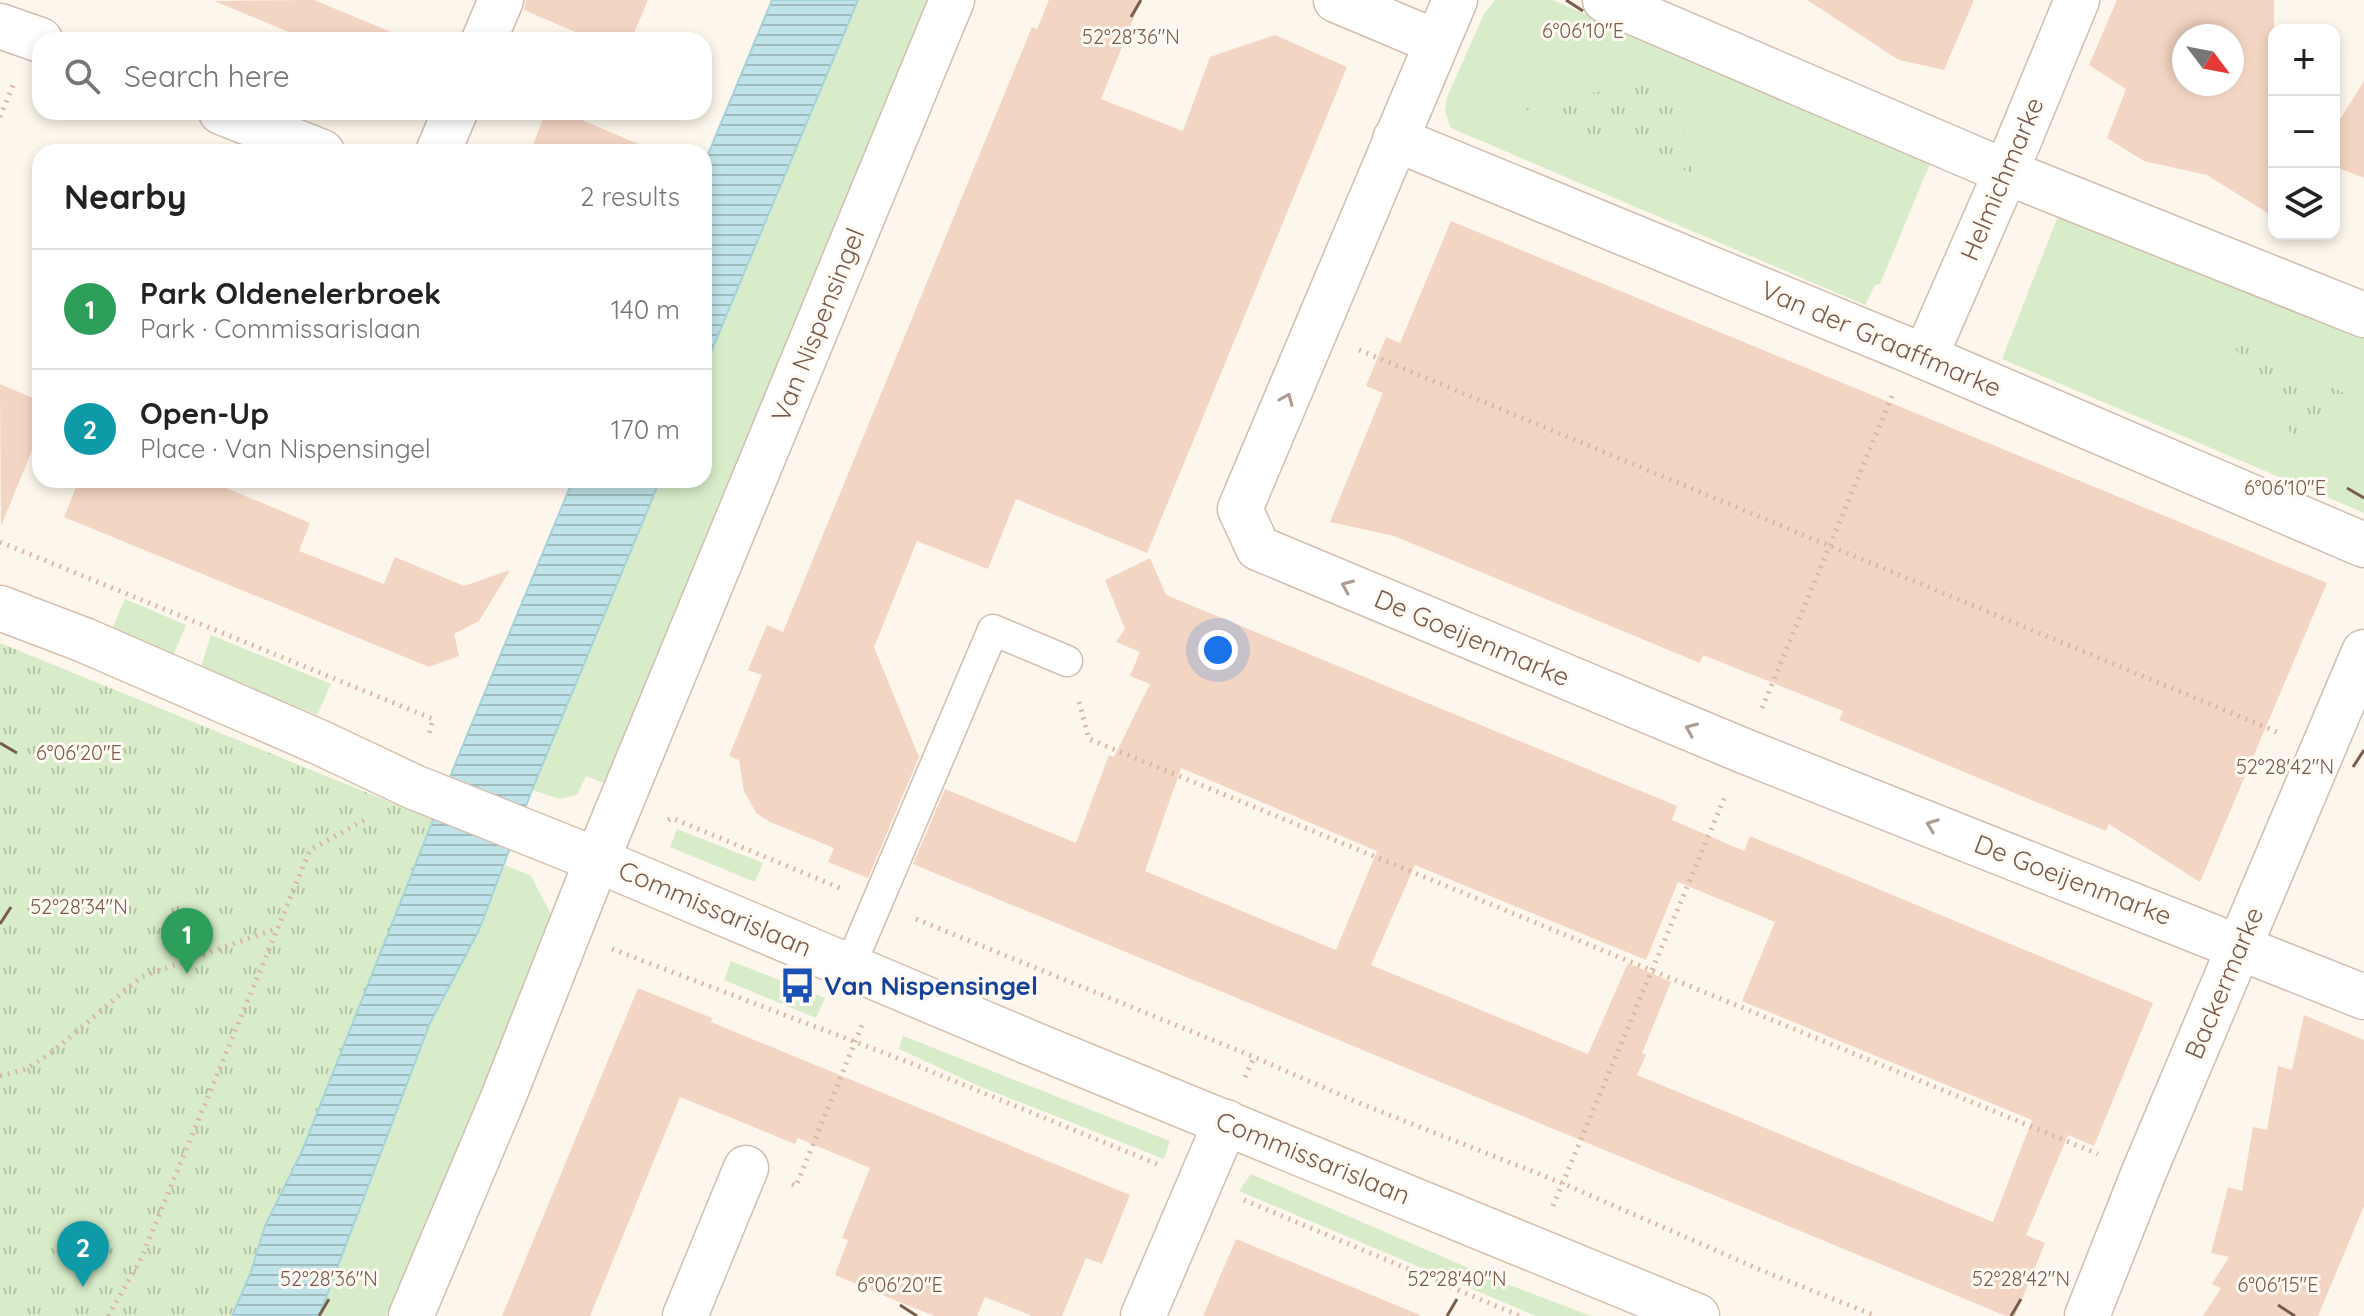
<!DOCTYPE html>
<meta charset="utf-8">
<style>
:root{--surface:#fff;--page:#f6f6f6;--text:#222;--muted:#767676;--line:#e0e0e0;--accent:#e76f51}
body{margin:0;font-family:Quicksand,sans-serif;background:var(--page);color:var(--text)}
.controls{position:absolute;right:24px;top:24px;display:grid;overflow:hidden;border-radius:16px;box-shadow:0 4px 12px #0003}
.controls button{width:72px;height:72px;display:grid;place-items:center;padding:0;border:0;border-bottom:2px solid var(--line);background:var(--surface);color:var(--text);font:40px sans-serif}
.compass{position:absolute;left:2172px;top:24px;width:72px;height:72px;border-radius:50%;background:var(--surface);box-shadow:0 4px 12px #0003;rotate:122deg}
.you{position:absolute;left:1218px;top:650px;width:28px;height:28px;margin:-20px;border:6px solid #fff;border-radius:50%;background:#1a73e8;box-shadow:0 0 0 12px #1a73e833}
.badge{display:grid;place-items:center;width:52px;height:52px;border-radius:50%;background:var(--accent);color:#fff;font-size:26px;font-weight:700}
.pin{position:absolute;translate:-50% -66px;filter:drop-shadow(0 2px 4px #0008)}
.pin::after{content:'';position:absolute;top:42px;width:28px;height:24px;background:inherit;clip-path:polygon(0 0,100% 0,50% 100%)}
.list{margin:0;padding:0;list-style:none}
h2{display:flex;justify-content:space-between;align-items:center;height:104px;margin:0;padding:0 32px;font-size:34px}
h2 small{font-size:26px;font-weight:400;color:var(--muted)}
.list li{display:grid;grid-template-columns:52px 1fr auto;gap:24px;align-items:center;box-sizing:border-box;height:120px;padding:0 32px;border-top:2px solid var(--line)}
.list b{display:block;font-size:30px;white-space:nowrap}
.list p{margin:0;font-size:26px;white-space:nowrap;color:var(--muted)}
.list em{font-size:26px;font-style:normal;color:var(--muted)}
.icon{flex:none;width:44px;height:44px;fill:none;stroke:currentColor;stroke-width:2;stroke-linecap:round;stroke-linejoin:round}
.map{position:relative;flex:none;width:2364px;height:1316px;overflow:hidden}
.search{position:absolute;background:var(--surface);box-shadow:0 4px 12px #0003;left:32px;top:32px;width:680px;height:88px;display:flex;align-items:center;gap:20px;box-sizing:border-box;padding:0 28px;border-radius:24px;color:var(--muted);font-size:30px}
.panel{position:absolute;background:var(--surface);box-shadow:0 4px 12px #0003;left:32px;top:144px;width:680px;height:344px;border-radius:24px}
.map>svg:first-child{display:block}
</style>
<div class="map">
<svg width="2364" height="1316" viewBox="0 0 2364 1316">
<defs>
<pattern id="park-tufts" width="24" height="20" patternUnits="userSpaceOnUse" patternTransform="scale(2)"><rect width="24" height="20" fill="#d8ecc9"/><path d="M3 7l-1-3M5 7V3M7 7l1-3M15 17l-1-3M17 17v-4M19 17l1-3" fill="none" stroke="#b4c2a5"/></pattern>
<pattern id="water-rules" width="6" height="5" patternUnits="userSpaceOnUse" patternTransform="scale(2)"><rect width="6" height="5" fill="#bfe3e8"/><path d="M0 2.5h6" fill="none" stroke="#a0bbbe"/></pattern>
</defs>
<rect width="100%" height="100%" fill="#fdf6ec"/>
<!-- green -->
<g fill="#d8ecc9">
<polygon points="858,0 931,0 607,784 586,776 577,795 560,799 532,790 660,480 704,480 704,369"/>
<polygon points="1495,0 1552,0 1928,156 1931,161 1880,284 1875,285 1865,305 1451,128 1445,112 1447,97 1484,14"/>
<polygon points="2060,211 2364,334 2364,513 2002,359"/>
<polygon points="125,599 186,625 172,658 111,631"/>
<polygon points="211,635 331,684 317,715 201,667"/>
<polygon points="677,829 763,863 755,882 670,847"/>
<polygon points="505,865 531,876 553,918 386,1316 319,1316 430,1023 479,930"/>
<polygon points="731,961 825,998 816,1018 724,980"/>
<polygon points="903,1036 1170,1141 1164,1159 979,1086 899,1049"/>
<polygon points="1251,1174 1494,1279 1591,1316 1536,1316 1239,1191"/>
</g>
<!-- park -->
<g fill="url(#park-tufts)">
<polygon points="1673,75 1692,173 1524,109"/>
<polygon points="2223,330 2359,401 2296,440"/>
<polygon points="0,643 434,820 302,1151 265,1226 251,1272 232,1316 0,1316"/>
</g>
<!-- water -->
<g fill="url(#water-rules)" stroke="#a5d3da" stroke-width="2">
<polygon points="772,0 858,0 704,369 704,164"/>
<polygon points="573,480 660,480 532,790 479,930 430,1023 319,1316 232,1316 251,1272 265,1226 302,1151 458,757"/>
</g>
<!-- building -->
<g fill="#f3d5c3" fill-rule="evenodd">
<polygon points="314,0 408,39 408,40 308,40 214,1"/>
<polygon points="526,0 648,0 631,40 594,40 524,10"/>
<polygon points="1049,0 1141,0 1101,99 1183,131 1210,57 1275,35 1347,67 1147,553 1016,499 988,569 917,541 874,647 919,757 868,878 828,862 834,848 770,822 756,813 744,791 739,760 729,756 762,675 748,670 767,625 783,632 1032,27 1037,29"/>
<polygon points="1807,0 1974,0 1944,70 1899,60"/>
<path d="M2117 0H2274V217L2207 175 2144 161 2107 138 2126 89 2089 65ZM2184 36H2232V84H2184Z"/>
<polygon points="2364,81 2364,178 2334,166 2334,129"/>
<polygon points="546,112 563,112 657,152 530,152"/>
<polygon points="1451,221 2327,583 2200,882 2109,824 2106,831 1839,720 1843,711 1703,655 1700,663 1394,536 1330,522 1383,393 1366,386 1386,337 1400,343"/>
<polygon points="0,384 40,401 40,431 1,526"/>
<polygon points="79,480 207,480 310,523 299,551 384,584 395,557 464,586 510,570 479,621 454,634 459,656 429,667 64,517"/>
<path d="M1150 558 1166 595 1677 806 1672 820 1744 851 1750 836 2153 1003 2094 1146 2068 1135 2026 1235 2045 1243 2015 1316H2006L913 864 945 789 1076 843 1109 755 1114 757 1150 684 1130 676 1140 652 1116 642 1125 629 1105 580ZM1181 768 1377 851 1336 950 1145 871ZM1415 865 1646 960 1678 882 1775 922 1742 1001 2032 1120 1993 1222 1637 1075 1646 1055 1642 1053 1671 982 1628 963 1588 1054 1371 965Z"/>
<polygon points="638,988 712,1018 711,1022 1130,1195 1102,1264 1086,1258 1062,1316 1032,1316 985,1297 977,1316 935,1316 904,1304 835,1275 848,1240 842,1238 870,1168 798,1138 795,1144 680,1097 590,1316 502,1316"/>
<polygon points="2304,1015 2364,1040 2364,1206 2318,1316 2203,1316 2221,1288 2212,1284 2229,1257 2211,1253 2228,1187 2242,1191 2253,1127 2267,1130 2278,1066 2292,1070"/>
<polygon points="1236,1239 1420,1315 1419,1316 1203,1316"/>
</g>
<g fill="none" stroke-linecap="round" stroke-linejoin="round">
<defs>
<polyline id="lane" points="850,966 993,630 1067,661"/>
<g id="street">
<polyline points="1336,0 1436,42"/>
<polyline points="1455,0 1240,509 1258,548 1744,751 2364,997"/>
<polyline points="1605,0 2006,172 2364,315"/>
<polyline points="0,26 40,40"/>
<polyline points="484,40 501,0"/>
<polyline points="221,112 322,152"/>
<polyline points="1395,139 1911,351 2364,545"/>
<polyline points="438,152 455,112"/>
<polyline points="1925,357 2006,172 2077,0"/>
<polyline points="411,1316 503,1098 597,860 952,0"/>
<polyline points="685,1316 746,1168"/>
<polyline points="1143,1316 1226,1122"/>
<polyline points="2087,1316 2144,1172 2364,652"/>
</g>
<polyline id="secondary" points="0,608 84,640 321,743 414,787 597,860 1040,1047 1697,1316"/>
</defs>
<!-- lane casing -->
<use href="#lane" stroke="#d1beb0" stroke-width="33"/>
<!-- street casing -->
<use href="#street" stroke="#d1beb0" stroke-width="47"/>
<!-- secondary casing -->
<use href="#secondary" stroke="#d6c0b0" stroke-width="47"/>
<!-- path -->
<g stroke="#d9b8a5" stroke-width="5" stroke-dasharray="2 6" stroke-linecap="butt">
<polyline points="0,117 14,83"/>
<polyline points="1359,350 2277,732"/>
<polyline points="0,542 433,719 428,738"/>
<polyline points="1079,702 1089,739 2098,1154"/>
<polyline points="1762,708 1892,396"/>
<polyline points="668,820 672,818 840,888"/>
<polyline points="916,919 1254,1057 1359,1103 1562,1183 1763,1271 1876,1316"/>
<polyline points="612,949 913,1064 1157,1164"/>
<polyline points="0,1076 26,1069 51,1053 141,977 275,929"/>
<polyline points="1245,1077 1254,1057"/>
<polyline points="792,1184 796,1186 862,1025"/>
<polyline points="1244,1200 1520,1316"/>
<polyline points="1553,1206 1726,794"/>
<polyline points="108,1316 140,1261 310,850 368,818"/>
</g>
<!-- lane -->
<use href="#lane" stroke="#fff" stroke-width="30"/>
<!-- street -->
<use href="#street" stroke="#fff" stroke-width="44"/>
<!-- secondary -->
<use href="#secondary" stroke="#fff" stroke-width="44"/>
</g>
<!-- one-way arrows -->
<defs><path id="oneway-chevron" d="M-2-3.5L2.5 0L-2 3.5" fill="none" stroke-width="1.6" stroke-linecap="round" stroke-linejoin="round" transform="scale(2)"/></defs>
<g stroke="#af9d94">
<use href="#oneway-chevron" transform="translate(1287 399) rotate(-67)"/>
<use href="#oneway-chevron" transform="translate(1347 586) rotate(-157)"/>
<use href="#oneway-chevron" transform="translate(1691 729) rotate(-157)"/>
<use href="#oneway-chevron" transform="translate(1932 825) rotate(-159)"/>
</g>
<!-- ticks -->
<path fill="none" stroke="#7a5c4d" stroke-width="3" d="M1566 0 1583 11M1131 17 1141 0M2347 488 2364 498M0 743 17 753M2353 767 2364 750M0 924 11 907M900 1305 917 1316M2278 1305 2295 1316M319 1316 329 1299M1447 1316 1457 1299M2011 1316 2021 1299"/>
<!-- icons -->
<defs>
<symbol id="bus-bare" viewBox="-9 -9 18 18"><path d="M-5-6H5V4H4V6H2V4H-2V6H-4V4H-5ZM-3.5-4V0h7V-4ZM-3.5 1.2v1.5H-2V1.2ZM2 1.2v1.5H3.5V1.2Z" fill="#1a4fb4" stroke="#fffaf3" stroke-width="2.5" paint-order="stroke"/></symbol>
</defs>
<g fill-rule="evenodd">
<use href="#bus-bare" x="772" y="960" width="51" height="51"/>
</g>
<g text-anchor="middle" stroke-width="6" stroke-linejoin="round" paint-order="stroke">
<!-- street labels -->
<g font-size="26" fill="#7a5c4d" stroke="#fffaf3">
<text transform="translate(2002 179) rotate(-67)" y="9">Helmichmarke</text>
<text transform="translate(818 325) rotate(-68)" y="9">Van Nispensingel</text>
<text transform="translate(1881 339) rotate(23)" y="9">Van der Graaffmarke</text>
<text transform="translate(1472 638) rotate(23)" y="9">De Goeijenmarke</text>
<text transform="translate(2073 880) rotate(21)" y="9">De Goeijenmarke</text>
<text transform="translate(715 909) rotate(23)" y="9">Commissarislaan</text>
<text transform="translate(2224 983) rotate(-67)" y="9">Backermarke</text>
<text transform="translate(1313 1158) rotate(22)" y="9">Commissarislaan</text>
</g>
<!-- transit labels -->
<g font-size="26" font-weight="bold" fill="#164399" stroke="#fffaf3" text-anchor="start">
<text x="824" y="995">Van Nispensingel</text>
</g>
</g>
<g font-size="20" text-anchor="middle" fill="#7a5c4d" stroke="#fffaf3" stroke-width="6" stroke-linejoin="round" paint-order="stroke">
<text x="1583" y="38">6°06'10"E</text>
<text x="1131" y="44">52°28'36"N</text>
<text x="2285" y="495">6°06'10"E</text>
<text x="79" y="760">6°06'20"E</text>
<text x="2285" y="774">52°28'42"N</text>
<text x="79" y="914">52°28'34"N</text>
<text x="329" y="1286">52°28'36"N</text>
<text x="1457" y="1286">52°28'40"N</text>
<text x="2021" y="1286">52°28'42"N</text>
<text x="900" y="1292">6°06'20"E</text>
<text x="2278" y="1292">6°06'15"E</text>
</g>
</svg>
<div class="controls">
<button>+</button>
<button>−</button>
<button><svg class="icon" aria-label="layers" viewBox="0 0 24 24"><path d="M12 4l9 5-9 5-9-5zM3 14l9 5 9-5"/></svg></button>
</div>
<svg class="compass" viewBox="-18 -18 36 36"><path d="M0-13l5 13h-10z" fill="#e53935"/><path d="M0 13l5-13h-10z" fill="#767676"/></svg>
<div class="you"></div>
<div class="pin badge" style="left:187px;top:974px;background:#2e9e5b">1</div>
<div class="pin badge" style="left:83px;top:1287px;background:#0f9aa8">2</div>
<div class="search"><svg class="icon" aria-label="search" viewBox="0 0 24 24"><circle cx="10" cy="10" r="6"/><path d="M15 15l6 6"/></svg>Search here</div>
<section class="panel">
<h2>Nearby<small>2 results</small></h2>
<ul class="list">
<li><span class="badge" style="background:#2e9e5b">1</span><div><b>Park Oldenelerbroek</b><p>Park · Commissarislaan</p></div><em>140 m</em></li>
<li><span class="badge" style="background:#0f9aa8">2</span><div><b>Open-Up</b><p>Place · Van Nispensingel</p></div><em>170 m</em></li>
</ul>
</section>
</div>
